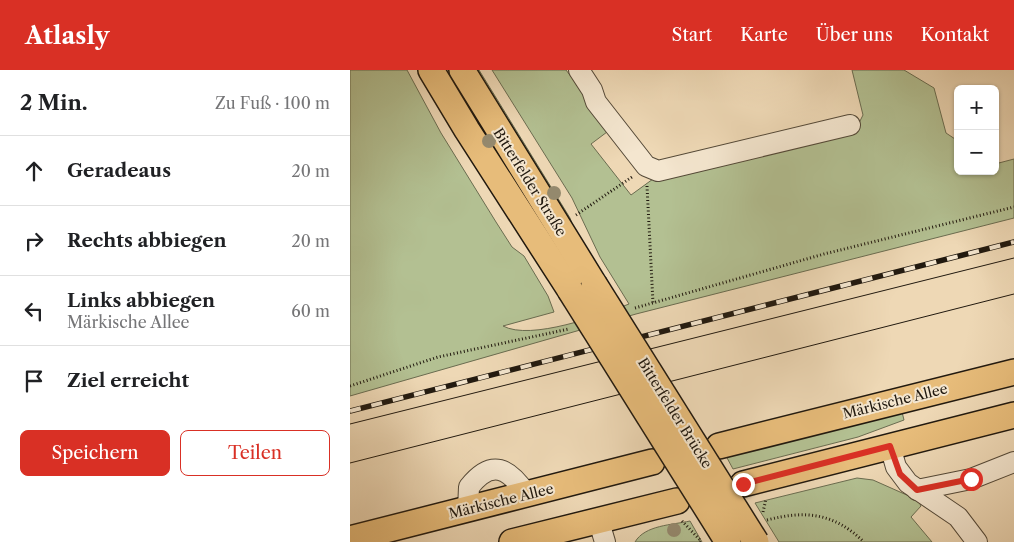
<!DOCTYPE html>
<html lang="de">
<meta charset="utf-8">
<style>
:root{--surface:#fff;--page:#f6f6f6;--text:#202124;--muted:#757577;--line:#e0e0e0;--accent:#d93025}
body{margin:0;font-family:"Libre Caslon Text",serif;background:var(--page);color:var(--text)}
.controls{position:absolute;right:15px;top:15px;display:grid;overflow:hidden;border-radius:8px;box-shadow:0 1px 4px #0004}
.controls button{width:45px;height:45px;display:grid;place-items:center;padding:0;border:0;border-bottom:1px solid var(--line);background:var(--surface);color:var(--text);font:25px sans-serif}
.stop{position:absolute;width:15px;height:15px;margin:-11px;border:4px solid #d93025;border-radius:50%;background:#fff}
.stop.end{background:#d93025;border-color:#fff;box-shadow:0 1px 5px #0008}
.list{margin:0;padding:0;list-style:none}
h2{display:flex;justify-content:space-between;align-items:center;height:65px;margin:0;padding:0 20px;font-size:21px}
h2 small{font-size:16px;font-weight:400;color:var(--muted)}
.list li{display:grid;grid-template-columns:32px 1fr auto;gap:15px;align-items:center;box-sizing:border-box;height:70px;padding:0 20px;border-top:1px solid var(--line)}
.list b{display:block;font-size:19px;white-space:nowrap}
.list p{margin:0;font-size:16px;white-space:nowrap;color:var(--muted)}
.list em{font-size:16px;font-style:normal;color:var(--muted)}
.actions{display:flex;gap:10px;padding:15px 20px}
.actions a{flex:1;padding:11px 0;border:1px solid var(--accent);border-radius:8px;text-align:center;font-size:18px;color:var(--accent)}
.actions .main{background:var(--accent);color:#fff}
.icon{flex:none;width:28px;height:28px;fill:none;stroke:currentColor;stroke-width:2;stroke-linecap:round;stroke-linejoin:round}
.map{position:relative;flex:none;width:664px;height:472px;overflow:hidden}
header{display:flex;align-items:center;gap:30px;box-sizing:border-box;height:70px;padding:0 25px;background:var(--accent);color:#fff}
header strong{font-size:24px}
nav{display:flex;gap:28px;margin-inline-start:auto;font-size:18px}
main{display:flex}
aside{flex:1;background:var(--surface)}
.map>svg:first-child{display:block}
</style>
<header>
<strong>Atlasly</strong>
<nav><a>Start</a><a>Karte</a><a>Über uns</a><a>Kontakt</a></nav>
</header>
<main>
<aside>
<h2>2 Min.<small>Zu Fuß · 100 m</small></h2>
<ul class="list">
<li><svg class="icon" aria-label="ahead" viewBox="0 0 24 24"><path d="M12 20V5M6 11l6-6 6 6"/></svg><div><b>Geradeaus</b></div><em>20 m</em></li>
<li><svg class="icon" aria-label="right" viewBox="0 0 24 24"><path d="M7 20v-9h11M14 6l5 5-5 5"/></svg><div><b>Rechts abbiegen</b></div><em>20 m</em></li>
<li><svg class="icon" aria-label="left" viewBox="0 0 24 24"><path d="M17 20v-9H6M10 6l-5 5 5 5"/></svg><div><b>Links abbiegen</b><p>Märkische Allee</p></div><em>60 m</em></li>
<li><svg class="icon" aria-label="arrive" viewBox="0 0 24 24"><path d="M6 21V4h12l-3 4 3 4H6"/></svg><div><b>Ziel erreicht</b></div></li>
</ul>
<div class="actions"><a class="main">Speichern</a><a>Teilen</a></div>
</aside>
<div class="map">
<svg width="664" height="472" viewBox="0 0 664 472">
<rect width="100%" height="100%" fill="#eed8b5"/>
<filter id="stains"><feTurbulence type="fractalNoise" baseFrequency=".004" numOctaves="4"/><feColorMatrix values="0 0 0 0 .2 0 0 0 0 .09 0 0 0 0 .02 0 0 0 .5 -.17"/></filter>
<radialGradient id="worn" r=".72"><stop offset=".6" stop-color="#630" stop-opacity="0"/><stop offset="1" stop-color="#630" stop-opacity=".3"/></radialGradient>
<!-- green -->
<g fill="#b3c092" stroke="#6a6c50">
<path d="M0 0H57L91 63 146 152 162 177 174 186 198 226 204 242 153 256C181 271 251 245 279 234L250 187 222 128 142 0H216L261 59 241 74 281 125 303 109 506 59 513 45 502 0H554L584 18 596 63 608 71V101H645V94L664 89V148L286 244 0 326Z"/>
<polygon points="123,0 129,0 220,148 225,162"/>
<polygon points="552,342 554,350 508,367 383,399 376,386"/>
<polygon points="507,408 523,410 568,430 571,436 561,447 582,472 429,472 405,433"/>
<path d="M340 451 352 472H285C295 455 322 455 340 451Z"/>
</g>
<g fill="none" stroke-linecap="round" stroke-linejoin="round">
<defs>
<g id="minor">
<polyline points="229,0 242,20 246,32 296,96 308,101 500,55"/>
<polyline points="540,376 546,397 558,413 608,447 627,472"/>
<polyline points="567,420 621,409 664,392"/>
<path d="M118 440 119 417C142 388 159 398 177 425"/>
<polyline points="249,452 255,472"/>
</g>
<g id="major">
<polyline points="81,0 117,60 220,220"/>
<polyline points="112,0 244,214"/>
<polyline points="369,376 664,302"/>
<polyline points="393,414 664,345"/>
<polyline points="0,469 302,392"/>
<polyline points="162,472 327,431"/>
</g>
</defs>
<!-- minor casing -->
<use href="#minor" stroke="#544938" stroke-width="22"/>
<!-- major casing -->
<use href="#major" stroke="#21190f" stroke-width="28"/>
<!-- path -->
<g stroke="#21190f" stroke-width="3" stroke-dasharray="1 2.5" stroke-linecap="butt">
<polyline points="297,116 303,233"/>
<polyline points="226,145 282,107"/>
<polyline points="285,238 474,184 664,137"/>
<polyline points="0,316 88,287 219,259"/>
<polyline points="413,442 416,429"/>
<path d="M417 450C456 440 484 443 514 472"/>
<polyline points="332,451 351,471 350,472"/>
</g>
<!-- minor -->
<use href="#minor" stroke="#f4e6cf" stroke-width="20"/>
<!-- major -->
<use href="#major" stroke="#e7bc7a" stroke-width="25"/>
<!-- tram -->
<g stroke="#21190f" stroke-width="1">
<polyline points="0,354 664,188"/>
<polyline points="0,393 664,224"/>
</g>
<defs>
<polyline id="rail" points="0,341 664,172"/>
</defs>
<!-- rail casing -->
<use href="#rail" stroke="#21190f" stroke-width="5.5"/>
<!-- rail -->
<use href="#rail" stroke="#f4e6cf" stroke-width="4" stroke-dasharray="11" stroke-linecap="butt"/>
<defs>
<g id="major-bridge">
<polyline points="244,214 406,472"/>
<polyline points="220,220 378,472"/>
</g>
</defs>
<!-- major-bridge casing -->
<use href="#major-bridge" stroke="#21190f" stroke-width="28" stroke-linecap="butt"/>
<!-- major-bridge -->
<use href="#major-bridge" stroke="#e7bc7a" stroke-width="25"/>
</g>
<!-- trees -->
<g fill="#958a6f">
<circle cx="139" cy="71" r="7"/>
<circle cx="204" cy="123" r="7"/>
<circle cx="324" cy="460" r="7"/>
</g>
<g fill="none" stroke-linecap="round" stroke-linejoin="round">
<!-- route -->
<polyline stroke="#d93025" stroke-width="6" points="393,414 540,376 550,404 567,420 621,409"/>
</g>
<g text-anchor="middle" stroke-width="4" stroke-linejoin="round" paint-order="stroke">
<!-- street labels -->
<g font-size="14" fill="#21190f" stroke="#f4e6cf">
<text transform="translate(180 112) rotate(58)" y="5">Bitterfelder Straße</text>
<text transform="translate(545 331) rotate(-14)" y="5">Märkische Allee</text>
<text transform="translate(325 343) rotate(58)" y="5">Bitterfelder Brücke</text>
<text transform="translate(151 431) rotate(-14)" y="5">Märkische Allee</text>
</g>
</g>
<rect width="100%" height="100%" filter="url(#stains)"/>
<rect width="100%" height="100%" fill="url(#worn)"/>
</svg>
<div class="controls">
<button>+</button>
<button>−</button>
</div>
<div class="stop" style="left:621px;top:409px"></div>
<div class="stop end" style="left:393px;top:414px"></div>
</div>
</main>
